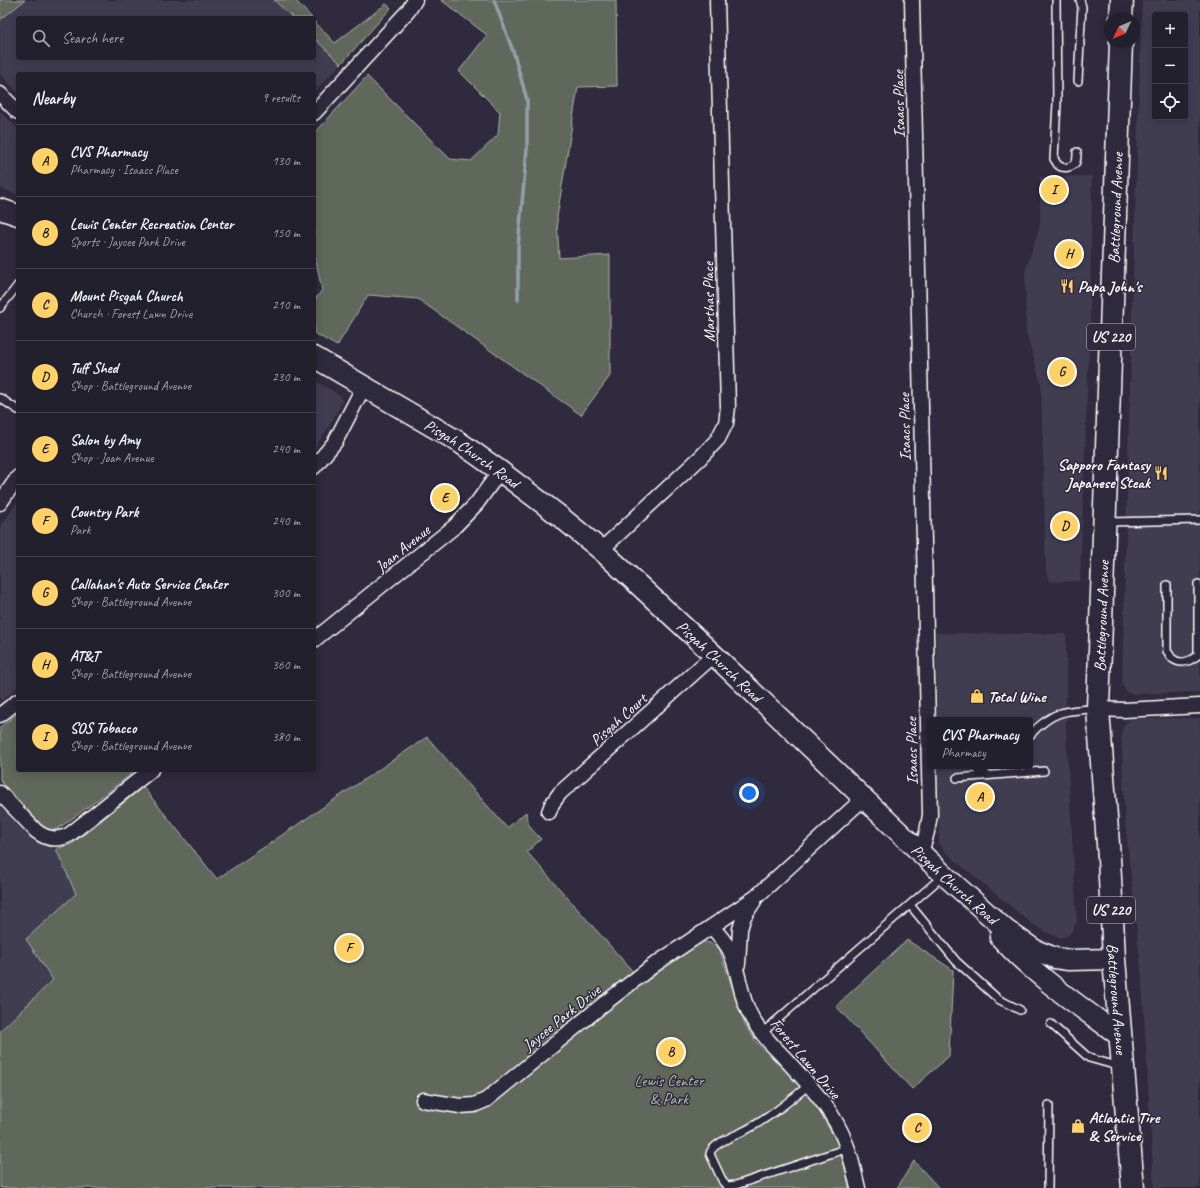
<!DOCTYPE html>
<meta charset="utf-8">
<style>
:root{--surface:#23202e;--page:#2f2d3a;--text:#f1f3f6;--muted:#a3a3aa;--line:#403e4a;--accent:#ffd166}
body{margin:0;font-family:Caveat,sans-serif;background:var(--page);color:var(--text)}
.controls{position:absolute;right:12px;top:12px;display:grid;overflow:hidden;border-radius:4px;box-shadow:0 2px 10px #0003}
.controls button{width:36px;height:36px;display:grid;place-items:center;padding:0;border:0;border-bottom:1px solid var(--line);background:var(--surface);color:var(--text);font:20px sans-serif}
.compass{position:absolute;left:1104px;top:12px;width:36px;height:36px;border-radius:50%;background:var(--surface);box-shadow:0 2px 10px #0003;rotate:226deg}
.you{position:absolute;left:749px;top:793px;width:14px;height:14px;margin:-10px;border:3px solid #fff;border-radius:50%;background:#1a73e8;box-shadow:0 0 0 6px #1a73e833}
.badge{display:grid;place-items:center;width:26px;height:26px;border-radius:50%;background:var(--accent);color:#111;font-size:13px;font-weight:700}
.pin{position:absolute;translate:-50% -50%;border:2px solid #fff;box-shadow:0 1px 4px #0006}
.popup{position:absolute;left:927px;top:717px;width:106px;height:52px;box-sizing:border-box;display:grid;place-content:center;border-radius:4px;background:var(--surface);filter:drop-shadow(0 1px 3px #0005);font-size:13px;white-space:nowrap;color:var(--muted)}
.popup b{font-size:15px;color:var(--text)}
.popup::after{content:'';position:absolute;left:50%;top:100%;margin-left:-8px;border:8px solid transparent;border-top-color:var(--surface)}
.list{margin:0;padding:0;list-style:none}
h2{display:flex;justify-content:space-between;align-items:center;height:52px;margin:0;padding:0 16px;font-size:17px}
h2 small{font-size:13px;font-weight:400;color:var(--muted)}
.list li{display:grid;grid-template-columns:26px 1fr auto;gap:12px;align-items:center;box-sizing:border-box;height:72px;padding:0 16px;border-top:1px solid var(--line)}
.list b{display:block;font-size:15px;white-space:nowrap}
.list p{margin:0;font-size:13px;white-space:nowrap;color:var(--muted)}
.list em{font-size:13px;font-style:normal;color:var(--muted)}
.icon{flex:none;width:22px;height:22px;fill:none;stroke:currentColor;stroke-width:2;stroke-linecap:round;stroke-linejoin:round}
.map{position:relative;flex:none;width:1200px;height:1188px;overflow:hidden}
.search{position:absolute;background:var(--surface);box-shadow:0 2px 10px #0003;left:16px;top:16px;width:300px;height:44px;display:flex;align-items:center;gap:10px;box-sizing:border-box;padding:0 14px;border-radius:4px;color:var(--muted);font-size:15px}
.panel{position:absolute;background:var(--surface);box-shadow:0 2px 10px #0003;left:16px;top:72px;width:300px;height:700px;border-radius:4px}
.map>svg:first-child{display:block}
</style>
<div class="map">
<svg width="1200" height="1188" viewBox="0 0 1200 1188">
<rect width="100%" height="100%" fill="#2f2a3d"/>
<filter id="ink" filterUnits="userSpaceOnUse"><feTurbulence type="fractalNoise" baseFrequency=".025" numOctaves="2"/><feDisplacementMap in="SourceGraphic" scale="8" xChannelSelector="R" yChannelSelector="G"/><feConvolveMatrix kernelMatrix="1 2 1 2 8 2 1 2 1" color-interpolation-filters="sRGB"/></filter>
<g filter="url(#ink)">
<!-- built -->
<g fill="#3f3c51" fill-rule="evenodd">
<polygon points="25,0 274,0 293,18 18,18 18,58 314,58 314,38 341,64 314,92 314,74 18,74 18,93 0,74 0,20"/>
<path d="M1142 0H1200V692L1133 694 1126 692 1122 685 1132 309ZM1155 15H1185V117H1155Z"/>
<polygon points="0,111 18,129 18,195 0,188"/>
<polygon points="1092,176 1090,319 1080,581 1049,582 1046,570 1041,384 1026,332 1025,271 1040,225 1040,177"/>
<polygon points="314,380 341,396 342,402 329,427 314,449"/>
<polygon points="18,501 18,687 0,702 0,528"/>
<polygon points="936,633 1066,634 1066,731 1077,920 1074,928 1068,936 1059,938 1046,932 1032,924 945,852 939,843 938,766 1030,766 1030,720 937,720"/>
<polygon points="1200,718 1200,1188 1154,1188 1142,981 1125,821 1121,733 1124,725 1131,719"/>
<polygon points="0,805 20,828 34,841 56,849 76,894 26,938 53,980 0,1031"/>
</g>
<!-- green -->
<g fill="#5f675a" stroke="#afb3ac">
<polygon points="0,0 25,0 0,20"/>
<polygon points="274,0 295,0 312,18 293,18"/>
<polygon points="441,0 616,0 617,86 578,87 557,217 559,258 610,255 610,376 581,415 418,299 368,295 337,346 314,333 314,301 322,290 315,256 314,255 314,134 367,76 450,159 471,161 498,135 500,112 459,71 487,35"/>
<polygon points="386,4 391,8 341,64 314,38 314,21 335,43"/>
<path d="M18 713V770H136L112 789 58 829C55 829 51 830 48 829 35 826 10 792 0 780V727Z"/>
<path d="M427 737 507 828 526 812C527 825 531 829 541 839L527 852 643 983C657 975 691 945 704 942 710 942 715 945 719 948L745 1025 757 1043 793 1078 815 1104 837 1142 851 1188H0V1031L53 980 26 939 76 894 56 849 72 844 143 787 217 879Z"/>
<polygon points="907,940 953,970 949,1056 912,1089 836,1006"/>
<polygon points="914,1161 939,1188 897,1188"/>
</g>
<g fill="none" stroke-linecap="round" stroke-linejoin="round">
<!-- stream -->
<polyline stroke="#92a1aa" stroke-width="3.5" points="494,0 514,54 527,100 527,149 518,247 518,300"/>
<defs>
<g id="lane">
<path d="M1056 0 1057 103 1054 159C1056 161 1056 163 1058 165 1063 169 1072 168 1076 162 1077 159 1077 155 1077 152"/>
<polyline points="1080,0 1082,7 1080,39"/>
<polyline points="1078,81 1080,43"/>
<polyline points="0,308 18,285"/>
<polyline points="0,398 18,410"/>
<polyline points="1107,522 1200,520"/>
<path d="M1167 585V651C1169 653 1171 658 1173 659 1181 665 1191 661 1198 655V584"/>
<path d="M1030 735C1052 711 1065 710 1096 709"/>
<polyline points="957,778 1044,771"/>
<polyline points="910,905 956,961 998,999 1020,1010"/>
<polyline points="1051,1024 1089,1058 1121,1067"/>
<polyline points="762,1033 944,875"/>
<path d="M809 1085C787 1103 765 1121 740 1133 731 1137 711 1145 710 1154L723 1182 727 1186 736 1185 848 1148"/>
<polyline points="1048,1188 1049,1105"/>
</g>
<g id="street">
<polyline points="912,0 930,815 927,832 921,853"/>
<polyline points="0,94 18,112"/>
<polyline points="314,113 408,11 415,0"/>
<polyline points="314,467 335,442 364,386"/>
<polyline points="0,503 18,477"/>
<polyline points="601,550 700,458 718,439 726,423 728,407 717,0"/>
<polyline points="314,640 454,527 477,503 500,471"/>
<polyline points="1098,709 1124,710 1200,706"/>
<polyline points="0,715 18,701"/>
<path d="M0 793 36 831C46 839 57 841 69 835L151 770"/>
<polyline points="549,812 552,804 560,793 714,655"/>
<path d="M712 927C718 934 726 942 730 951 740 974 740 999 753 1020 762 1037 778 1050 790 1064 812 1088 835 1113 846 1144 852 1158 854 1173 858 1188"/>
<polyline points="738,964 740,929 744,916 754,901"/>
<polyline points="423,1100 460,1106 474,1105 486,1100 605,1003 654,965 756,897 864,798"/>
</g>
<g id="secondary">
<polyline points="0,209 18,215"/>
<path id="s1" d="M314 357 459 442 500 471 557 514 601 550 714 655 944 875 1006 930 1035 950 1055 958 1069 960 1114 959"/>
<path d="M1000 937C1035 976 1078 1005 1120 1036"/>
</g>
<g id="primary">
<polyline points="1121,18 1122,0"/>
<path id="s2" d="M1121 42 1098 709 1109 858 1114 959 1133 1188"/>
</g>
</defs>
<!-- lane casing -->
<use href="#lane" stroke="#fff" stroke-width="10"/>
<!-- street casing -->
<use href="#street" stroke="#fff" stroke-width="17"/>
<!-- secondary casing -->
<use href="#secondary" stroke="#fff" stroke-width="23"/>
<!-- primary casing -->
<use href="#primary" stroke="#fff" stroke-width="25"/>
<!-- lane -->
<use href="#lane" stroke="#2f2a3d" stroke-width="7"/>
<!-- street -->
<use href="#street" stroke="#2f2a3d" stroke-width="14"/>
<!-- secondary -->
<use href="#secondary" stroke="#2f2a3d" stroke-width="20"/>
<!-- primary -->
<use href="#primary" stroke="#2f2a3d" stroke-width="22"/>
</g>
</g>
<!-- icons -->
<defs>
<symbol id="restaurant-bare" viewBox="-9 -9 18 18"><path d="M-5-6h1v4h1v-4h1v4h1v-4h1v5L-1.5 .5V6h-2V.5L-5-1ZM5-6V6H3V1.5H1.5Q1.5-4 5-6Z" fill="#ffd166" stroke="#2f2a3d" stroke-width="2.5" paint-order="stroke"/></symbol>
<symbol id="shop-bare" viewBox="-9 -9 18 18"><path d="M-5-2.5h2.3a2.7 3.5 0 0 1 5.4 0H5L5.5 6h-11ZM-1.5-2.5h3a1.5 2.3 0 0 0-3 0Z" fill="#ffd166" stroke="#2f2a3d" stroke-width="2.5" paint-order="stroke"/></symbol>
</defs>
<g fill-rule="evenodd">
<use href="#restaurant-bare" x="1057" y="276" width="20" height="20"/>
<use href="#restaurant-bare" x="1151" y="463" width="20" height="20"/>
<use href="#shop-bare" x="967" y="686" width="20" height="20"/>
<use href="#shop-bare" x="1068" y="1116" width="20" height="20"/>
</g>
<g text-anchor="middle" stroke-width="3" stroke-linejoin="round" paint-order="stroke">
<!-- shield labels -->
<g fill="#2f2a3d" stroke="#c1bfc5" stroke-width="1">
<rect x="1087" y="324" width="48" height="26" rx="3"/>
<rect x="1087" y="897" width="48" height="26" rx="3"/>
</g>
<g font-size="15" font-weight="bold" fill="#fff">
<text x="1111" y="342">US 220</text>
<text x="1111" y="915">US 220</text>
</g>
<!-- street labels -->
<g font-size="16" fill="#fff" stroke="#2f2a3d">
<text transform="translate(898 104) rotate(-91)" y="6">Isaacs Place</text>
<text transform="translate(1115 208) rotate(-88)" y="6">Battleground Avenue</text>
<text transform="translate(708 302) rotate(-91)" y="6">Marthas Place</text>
<text transform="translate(904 427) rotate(-91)" y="6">Isaacs Place</text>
<text dy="6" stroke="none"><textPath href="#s1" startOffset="185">Pisgah Church Road</textPath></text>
<text transform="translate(402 548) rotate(-39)" y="6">Joan Avenue</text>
<text transform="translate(1101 616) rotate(-88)" y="6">Battleground Avenue</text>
<text dy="6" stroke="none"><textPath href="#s1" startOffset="509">Pisgah Church Road</textPath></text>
<text transform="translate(618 719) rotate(-42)" y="6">Pisgah Court</text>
<text transform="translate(911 751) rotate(-91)" y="6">Isaacs Place</text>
<text dy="6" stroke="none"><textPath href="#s1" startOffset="833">Pisgah Church Road</textPath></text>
<text dy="6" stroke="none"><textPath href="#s2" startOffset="958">Battleground Avenue</textPath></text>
<text transform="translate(561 1017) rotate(-39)" y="6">Jaycee Park Drive</text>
<text transform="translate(806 1058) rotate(50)" y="6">Forest Lawn Drive</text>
</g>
<!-- poi labels -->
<g font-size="16" font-weight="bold" fill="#fff" stroke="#2f2a3d" text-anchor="start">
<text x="1078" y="292">Papa John's</text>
<text x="1150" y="470" text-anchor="end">Sapporo Fantasy<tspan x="1150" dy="18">Japanese Steak</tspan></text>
<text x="988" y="702">Total Wine</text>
<text x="1089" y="1123">Atlantic Tire<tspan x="1089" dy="18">&amp; Service</tspan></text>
</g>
<!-- park labels -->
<g font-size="16" fill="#b7bbb5" stroke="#2f2a3d">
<text x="669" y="1086">Lewis Center<tspan x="669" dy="18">&amp; Park</tspan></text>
</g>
</g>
</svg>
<div class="controls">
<button>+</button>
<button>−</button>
<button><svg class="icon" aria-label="locate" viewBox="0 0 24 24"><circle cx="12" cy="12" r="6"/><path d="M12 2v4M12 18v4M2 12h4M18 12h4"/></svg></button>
</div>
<svg class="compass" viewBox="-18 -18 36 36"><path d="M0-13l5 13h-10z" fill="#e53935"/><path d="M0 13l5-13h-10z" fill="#a3a3aa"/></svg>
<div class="you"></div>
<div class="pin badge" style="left:980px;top:797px">A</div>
<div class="popup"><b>CVS Pharmacy</b>Pharmacy</div>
<div class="pin badge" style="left:671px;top:1052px">B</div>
<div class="pin badge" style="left:917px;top:1128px">C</div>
<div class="pin badge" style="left:1065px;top:526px">D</div>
<div class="pin badge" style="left:445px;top:498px">E</div>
<div class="pin badge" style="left:349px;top:948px">F</div>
<div class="pin badge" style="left:1062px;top:372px">G</div>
<div class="pin badge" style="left:1069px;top:254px">H</div>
<div class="pin badge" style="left:1054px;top:190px">I</div>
<div class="search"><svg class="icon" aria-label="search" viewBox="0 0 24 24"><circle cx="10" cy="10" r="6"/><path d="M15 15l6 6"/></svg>Search here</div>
<section class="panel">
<h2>Nearby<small>9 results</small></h2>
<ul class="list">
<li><span class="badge">A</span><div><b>CVS Pharmacy</b><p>Pharmacy · Isaacs Place</p></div><em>130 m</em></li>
<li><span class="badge">B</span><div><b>Lewis Center Recreation Center</b><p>Sports · Jaycee Park Drive</p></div><em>150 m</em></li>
<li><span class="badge">C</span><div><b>Mount Pisgah Church</b><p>Church · Forest Lawn Drive</p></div><em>210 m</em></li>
<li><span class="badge">D</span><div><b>Tuff Shed</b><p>Shop · Battleground Avenue</p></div><em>230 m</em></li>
<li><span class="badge">E</span><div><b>Salon by Amy</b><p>Shop · Joan Avenue</p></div><em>240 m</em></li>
<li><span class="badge">F</span><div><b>Country Park</b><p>Park</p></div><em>240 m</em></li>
<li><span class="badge">G</span><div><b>Callahan's Auto Service Center</b><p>Shop · Battleground Avenue</p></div><em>300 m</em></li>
<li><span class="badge">H</span><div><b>AT&amp;T</b><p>Shop · Battleground Avenue</p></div><em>360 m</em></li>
<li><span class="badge">I</span><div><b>SOS Tobacco</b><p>Shop · Battleground Avenue</p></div><em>380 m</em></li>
</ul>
</section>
</div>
